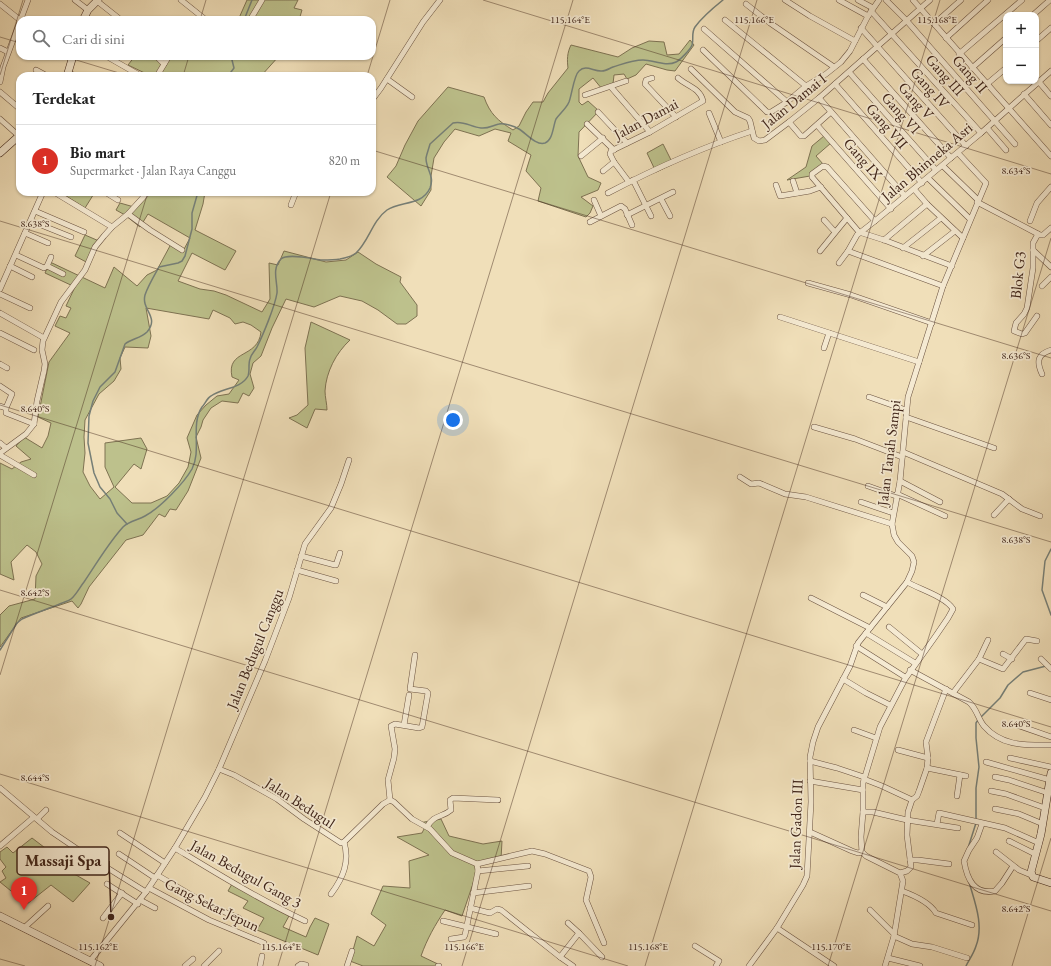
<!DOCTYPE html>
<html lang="id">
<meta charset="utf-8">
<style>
:root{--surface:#fff;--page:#f2f2f2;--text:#222;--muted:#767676;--line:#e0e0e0;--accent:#d93025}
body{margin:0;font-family:"EB Garamond",serif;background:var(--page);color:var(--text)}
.controls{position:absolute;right:12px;top:12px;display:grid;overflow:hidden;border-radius:8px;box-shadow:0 1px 3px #0004}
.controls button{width:36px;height:36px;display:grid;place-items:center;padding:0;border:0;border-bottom:1px solid var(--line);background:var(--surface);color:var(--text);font:20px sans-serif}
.you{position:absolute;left:453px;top:420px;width:14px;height:14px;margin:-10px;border:3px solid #fff;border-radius:50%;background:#1a73e8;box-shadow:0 0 0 6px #1a73e833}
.badge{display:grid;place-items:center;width:26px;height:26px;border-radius:50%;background:var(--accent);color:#fff;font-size:13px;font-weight:700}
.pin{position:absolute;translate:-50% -33px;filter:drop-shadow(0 1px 2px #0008)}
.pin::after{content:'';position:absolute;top:21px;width:14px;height:12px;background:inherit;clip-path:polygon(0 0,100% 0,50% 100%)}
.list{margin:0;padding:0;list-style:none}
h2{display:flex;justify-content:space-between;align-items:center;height:52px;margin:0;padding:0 16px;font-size:17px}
h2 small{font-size:13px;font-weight:400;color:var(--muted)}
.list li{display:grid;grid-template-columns:26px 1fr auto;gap:12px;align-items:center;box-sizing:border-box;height:72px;padding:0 16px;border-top:1px solid var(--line)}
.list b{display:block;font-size:15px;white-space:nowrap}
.list p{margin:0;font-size:13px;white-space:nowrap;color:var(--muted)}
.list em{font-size:13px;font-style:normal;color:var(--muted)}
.icon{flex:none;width:22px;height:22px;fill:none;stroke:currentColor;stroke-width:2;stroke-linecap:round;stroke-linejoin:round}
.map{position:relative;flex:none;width:1051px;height:966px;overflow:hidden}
.search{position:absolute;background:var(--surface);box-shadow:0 1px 3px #0004;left:16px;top:16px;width:360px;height:44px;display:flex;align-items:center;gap:10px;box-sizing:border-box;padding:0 14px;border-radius:12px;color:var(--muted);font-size:15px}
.panel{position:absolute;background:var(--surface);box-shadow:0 1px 3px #0004;left:16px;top:72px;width:360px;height:124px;border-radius:12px}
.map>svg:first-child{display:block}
</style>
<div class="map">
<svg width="1051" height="966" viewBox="0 0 1051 966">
<rect width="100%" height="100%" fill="#f0dfb9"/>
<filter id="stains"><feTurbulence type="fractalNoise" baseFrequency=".005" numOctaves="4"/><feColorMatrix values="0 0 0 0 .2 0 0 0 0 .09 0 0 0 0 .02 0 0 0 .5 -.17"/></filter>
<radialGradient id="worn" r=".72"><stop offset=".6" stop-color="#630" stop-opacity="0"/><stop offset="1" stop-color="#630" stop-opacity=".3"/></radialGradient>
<!-- green -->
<g fill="#bdc18c" stroke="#7e7252" fill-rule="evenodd">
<polygon points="247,0 298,0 294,8 302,10 299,20 242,20 239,18"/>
<path d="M690 40 694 45 675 71 667 70 646 64 636 75 627 79 624 74 614 75 613 84 602 89 593 78 579 89V102L582 105 588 101 599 111 579 132 578 156 588 177 601 183 598 190 581 197 593 206 590 213 586 217 538 201 541 188 526 171 531 155 508 141 511 133 495 129 479 136 455 129 444 142 434 158 431 176V190L421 206 387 177 396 166 405 145 418 121 448 87 484 97C490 114 498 121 513 130L519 126 526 112 533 102H543L548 93 568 68C567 60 567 53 571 45L618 57 632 48 649 41 664 42 667 55 679 54Z"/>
<polygon points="135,56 155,56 163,63 174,56 279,56 261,76 151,76 128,65"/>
<polygon points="824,136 831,143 816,156 823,164 810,176 787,180 806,167 812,146"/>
<polygon points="663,144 673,164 656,172 647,153"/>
<polygon points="68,192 95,192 85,208 66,196"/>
<path d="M150 192H205L203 204 195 230 236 251 225 270 192 253 178 281 200 289 214 291 226 295 262 312 270 299 269 263 278 265 284 251 326 262 346 260 358 252 376 264 401 277 400 282 417 305V316L406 324H397L378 310 362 301 340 296 314 307 286 299 272 328 261 356 253 363 250 374 254 388 249 396 243 393 238 403 222 401 211 408 203 420 201 427 196 437 201 458 188 491 176 510 170 509 165 517 159 514 143 535 126 540 89 587 81 604 78 608 72 601 21 618 0 647V615L9 606 35 599 36 576 42 564 36 552 27 545 11 562 14 580 0 574V463L12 469 21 462 31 459 16 446 24 437 42 448 48 436 51 423 38 417 49 362 70 333 55 326 60 316 66 318 71 308 66 306 75 287 45 273 50 262 105 288 114 267 137 286 147 275 157 270 171 244 183 251 190 238 148 214 140 227 125 215 116 210 120 203 134 207 148 196ZM146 308 209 319 213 310 230 318 235 324 243 322 251 325 261 332C258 359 226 349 232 377L239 380 229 394 217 396 206 405 197 415 187 438 191 452 188 467 179 483 167 496 151 503H132L115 487 134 464 141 469 147 449 141 438 105 443V467L114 487 100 499 90 486 83 472 85 453 84 437 85 420 99 394 114 381 121 369 120 358 125 347 148 348 151 336Z"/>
<polygon points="85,235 99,241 88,263 75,256"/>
<path d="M311 322 350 340C336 353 326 372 325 391 325 397 327 404 327 410L315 409 307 428 289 418 297 415 308 405 305 348Z"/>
<path d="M441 819 449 836 483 844 502 841 501 859 480 863 462 916 445 910C435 925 427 939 421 956L442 966H363L350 961 357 936 374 946 386 925 371 914 383 886 410 888 409 861 429 855 397 837 422 833 425 827 419 823Z"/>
<polygon points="32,838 61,860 70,848 82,856 69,871 90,883 73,902 51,885 27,904 0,882 6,878 2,871 6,867 0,859 0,852 7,847 13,853"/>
<polygon points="232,884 289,916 283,927 306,937 310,927 315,918 329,924 318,955 257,930 264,918 243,908 248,901 228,891"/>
</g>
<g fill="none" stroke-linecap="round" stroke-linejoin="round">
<!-- stream -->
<g stroke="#767f77" stroke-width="1.5">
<polyline points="244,20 252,0"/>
<polyline points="228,76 234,68 231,56"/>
<path d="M127 524 117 513 110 499 100 487 94 473 88 443 89 416 93 401 100 387 115 372 125 344C131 339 141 338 147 332 160 317 141 310 145 295 148 286 154 276 159 267L178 263 182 261 185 256 192 229V213L198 192"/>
<polyline points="1051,549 1045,561 1042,590 1051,615"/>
<path d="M0 650 17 623 22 619C35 613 48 609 62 603 64 602 69 601 71 599 76 595 80 587 84 582 97 563 107 545 123 527 129 521 138 520 145 516 160 508 184 483 192 469 202 450 190 425 202 407 205 404 207 398 211 396 222 388 241 389 248 376 250 371 248 364 250 359 251 354 255 351 257 347 263 335 275 306 277 293 278 283 271 269 281 259 288 253 313 259 322 260 328 260 334 260 340 259 345 258 353 256 356 253 369 241 372 221 387 210 400 201 422 206 430 188 435 176 426 170 426 158 427 153 429 148 430 144L453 123C463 120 471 127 481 128 488 129 493 125 499 124 504 123 514 126 519 129 526 133 536 146 545 143 553 140 553 126 556 119 560 113 566 109 569 102 572 94 574 75 579 71 586 64 594 72 602 71 606 71 610 68 613 67 623 64 632 60 643 60 653 60 666 67 676 62 680 60 690 50 692 45 694 39 691 33 695 27 703 16 713 8 723 0"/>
<polyline points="981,717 1000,698 1008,685 1023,672 1046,666"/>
<polyline points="976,819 976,788 979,767 976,738 976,723 978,720"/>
<polyline points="968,848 976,823"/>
<path d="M966 966C969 960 974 953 976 946 984 925 975 903 969 882"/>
</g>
<defs>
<g id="street">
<polyline points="75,0 88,10"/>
<polyline points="181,0 206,20"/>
<polyline points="785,0 810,16 855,41"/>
<polyline points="839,0 868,16"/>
<polyline points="858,0 873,8"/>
<polyline points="886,0 906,20 1015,144"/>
<polyline points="913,0 1051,156"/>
<polyline points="97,1 121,20"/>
<polyline points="0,4 20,20"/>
<polyline points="746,4 770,23 834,67"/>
<polyline points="871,11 981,133"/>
<polyline points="1033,15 1050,0"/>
<polyline points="250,20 262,0"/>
<polyline points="725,20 806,86"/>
<polyline points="934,24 961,0"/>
<polyline points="861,28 966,146"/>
<polyline points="704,29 787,102"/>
<polyline points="946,38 988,0"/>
<polyline points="1036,41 1051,28"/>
<polyline points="0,48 8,52"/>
<polyline points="703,50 767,112 771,112 787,102 806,86 826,74 841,62 850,51 868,16 879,0"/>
<polyline points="959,54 1022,0"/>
<polyline points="106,56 141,76"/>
<polyline points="156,56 164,64"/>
<polyline points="863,59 951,158"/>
<polyline points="972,68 1006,38"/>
<polyline points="691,69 735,112 748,118 750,121 754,138 759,141 765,140 789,122 819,98 930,0"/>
<polyline points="36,70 47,76"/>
<polyline points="849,72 936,170"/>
<polyline points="68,73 77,76"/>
<polyline points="157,76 169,56"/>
<polyline points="652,78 646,80 645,84 676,117"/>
<polyline points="387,79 412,97"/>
<polyline points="0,82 3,67 28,0"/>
<polyline points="1039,82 1051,96"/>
<polyline points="835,84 922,183"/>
<polyline points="987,84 1006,68"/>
<polyline points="611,87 650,132"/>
<polyline points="0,92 20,109"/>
<polyline points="1024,94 1051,125"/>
<polyline points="585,95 626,81"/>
<polyline points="819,98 905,196"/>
<polyline points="372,100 381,88 423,22 440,0"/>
<polyline points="598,112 627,143"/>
<polyline points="709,113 721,142"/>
<polyline points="0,119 19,136"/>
<polyline points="789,122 801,136 804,136 831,112"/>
<polyline points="587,124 614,150"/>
<polyline points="817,125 891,209"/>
<polyline points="987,128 1006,150"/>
<polyline points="581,156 603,138"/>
<polyline points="943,166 978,200"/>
<polyline points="603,171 614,162"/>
<polyline points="928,178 970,219"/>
<polyline points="633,180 651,216"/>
<polyline points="793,181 797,193"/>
<path d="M629 182 614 162 610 154 611 151 650 132 703 101C700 88 687 86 678 78"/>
<polyline points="776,185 780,196 810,191 821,187"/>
<polyline points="914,189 927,204 963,238"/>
<polyline points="54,192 112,227"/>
<polyline points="105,192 118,200"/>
<path d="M608 193C654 169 703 147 752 131"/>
<polyline points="661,199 670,216"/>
<polyline points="594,200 601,216"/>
<polyline points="977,202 1040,235 1043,235 1051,228"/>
<polyline points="291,205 296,192"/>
<polyline points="35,211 84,232"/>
<polyline points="128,214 150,230 182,250"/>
<polyline points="627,215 673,192"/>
<polyline points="824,220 835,232"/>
<polyline points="31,221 71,237"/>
<polyline points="875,221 827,167 823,166 812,174 812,177 859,232 884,240 952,266"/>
<polyline points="1030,221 1037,203 1051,187"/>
<polyline points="590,222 621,206 625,209 632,225"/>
<polyline points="25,233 48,243"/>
<polyline points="884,240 927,204"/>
<polyline points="903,248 941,218"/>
<polyline points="1033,250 1051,267"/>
<polyline points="820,251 847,218"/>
<polyline points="848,251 943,286"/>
<polyline points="16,255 44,268 47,266 51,257"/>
<polyline points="923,256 955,231"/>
<polyline points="839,263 848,251 857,235 875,221 981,133 1051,71"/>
<polyline points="10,266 32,277"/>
<polyline points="47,266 63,274"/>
<polyline points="808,283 851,295 932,323"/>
<polyline points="1042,286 1051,277"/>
<polyline points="0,289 43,192"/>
<polyline points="0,294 30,308"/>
<polyline points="0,313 44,338"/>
<polyline points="1037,316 1025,333 1022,334 1014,331 1016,323 1024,314 1027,308 1033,268 1033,243 1038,234"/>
<polyline points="780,317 919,362"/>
<polyline points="0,333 34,350"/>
<polyline points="824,348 829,333"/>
<polyline points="0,364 7,368"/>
<path d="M1042 374C1036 361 1038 354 1051 350"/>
<polyline points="0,386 12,394 6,408 6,413 34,424"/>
<polyline points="869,397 906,410"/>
<polyline points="0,406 6,408"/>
<polyline points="906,417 994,448"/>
<polyline points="814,427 855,439 902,457"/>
<polyline points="0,443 6,448"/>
<polyline points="903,452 1002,494 1022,509 1040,516"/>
<polyline points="0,453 26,434 34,424 37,401 44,371 45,364 42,350 43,341 61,302 85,270 95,247 104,236 112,227 128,214 148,192"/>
<polyline points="0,455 34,475"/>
<polyline points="740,477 751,484 759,483 785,494 806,497 892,524"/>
<polyline points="900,481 940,502"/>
<polyline points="868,486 896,496"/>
<polyline points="897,494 945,516"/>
<polyline points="861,502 893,513"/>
<polyline points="994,515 1009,499"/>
<polyline points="301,556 335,565 336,565 340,553"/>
<polyline points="297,570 336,581"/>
<polyline points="863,595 887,607"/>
<polyline points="811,598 870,628"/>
<polyline points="889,627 922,654"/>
<polyline points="866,633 915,663"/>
<polyline points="856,646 905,677"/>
<polyline points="1003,654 1012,659"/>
<polyline points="979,659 1003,669 1026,639 1037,641"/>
<polyline points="1041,659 1051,669"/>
<path d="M910 670 969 702C977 709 978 719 984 726 1002 747 1027 745 1051 745"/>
<polyline points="843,679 866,693 890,705"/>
<polyline points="953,693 979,659 988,640"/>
<polyline points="1030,693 1051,700"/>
<polyline points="1014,724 1051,737"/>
<polyline points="404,725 409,695"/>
<polyline points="854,730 876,738"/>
<polyline points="898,750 928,758"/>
<polyline points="1010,758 1051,767"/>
<polyline points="810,761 837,768 864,777"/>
<polyline points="986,762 1050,780"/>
<polyline points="927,768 966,776"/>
<polyline points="219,769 234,775 277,799 304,819 341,843 344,842 383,804 390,800"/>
<polyline points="995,777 1009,780 1048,793"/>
<polyline points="864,779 882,786 910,799"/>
<polyline points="810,781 863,790"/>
<polyline points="0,788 52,832 86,855"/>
<polyline points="991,791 1006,794 1045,808"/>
<polyline points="957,796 960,775"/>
<polyline points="390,800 388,780 394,758 395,749 391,726 395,724 419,728 422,727 428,693 426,691 410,689 415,655"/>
<polyline points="390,800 394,802 412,819 430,829 452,853 477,864"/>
<polyline points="995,809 1019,814 1043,824"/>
<polyline points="863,812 873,812 907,820 958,828"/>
<polyline points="37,819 46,810"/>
<polyline points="937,824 939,813 1005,828 1039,843"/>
<path d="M982 824 977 838 969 850 964 861C967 879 974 895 995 891L1002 883 1013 866"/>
<path d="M427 827C434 814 442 818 451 810L450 800 453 798 498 800"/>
<polyline points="810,832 852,851 858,853 862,852"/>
<polyline points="120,833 165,863"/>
<polyline points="1009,841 1035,854"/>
<polyline points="0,846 34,817"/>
<path d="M175 848C218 874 260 900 305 921"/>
<polyline points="996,852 1019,870 1031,875"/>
<polyline points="119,854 155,878"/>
<polyline points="910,860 918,860 949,864"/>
<polyline points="101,864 146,892"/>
<polyline points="477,864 532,851 545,854 589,871 591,877 586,900 604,943"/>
<polyline points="478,871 528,866"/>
<polyline points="900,873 907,871 911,867 907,835 908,812 912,800 917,796 919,791 927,768 928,758 926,742 946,689"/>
<polyline points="157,875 210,906 239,918"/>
<polyline points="107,884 138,904"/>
<polyline points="149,888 209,920 264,943"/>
<path d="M902 891C913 895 930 903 936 913L972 925"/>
<polyline points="473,893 529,886"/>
<path d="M331 894C343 878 350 862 344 842"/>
<polyline points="140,900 155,908"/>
<polyline points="470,908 490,913 497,909 501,910 560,957 573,966"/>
<polyline points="870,910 894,934"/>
<polyline points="103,918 122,893"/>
<polyline points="443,921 496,934"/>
<polyline points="568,923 579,933"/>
<polyline points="24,928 48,906"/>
<polyline points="777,928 834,966"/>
<polyline points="894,936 912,944 932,947 967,958"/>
<polyline points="451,939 464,937 465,935 478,871 477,864"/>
<polyline points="695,946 719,961 716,966"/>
<polyline points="560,957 579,933 602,957"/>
<polyline points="888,958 920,966"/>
<polyline points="90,961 146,892 175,848 205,797 219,769 265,661 289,598 305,544 331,508 341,484 349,460"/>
<polyline points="185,966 193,959"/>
<polyline points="204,966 219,951"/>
<polyline points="260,966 262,956"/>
<polyline points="298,966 301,964 306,965"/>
<polyline points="347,966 352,951"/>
<polyline points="438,966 439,966"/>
<polyline points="749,966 777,928 803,885 807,876 811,802 810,757 813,742 818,727 850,666 858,643 907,582 912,571 914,562 912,556 898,542 894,535 892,524 900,481 908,397 943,286 986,183 958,153"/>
<path d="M885 966 894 936 903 881 900 873 866 856 862 852 861 837 863 812V783L880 727 905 679 935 637 948 618 953 609C946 597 919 589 907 582"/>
</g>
<g id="secondary">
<polyline points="83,20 88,10 98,0"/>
<polyline points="67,76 73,56"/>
<polyline points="0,153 20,135"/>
<polyline points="1051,773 1041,834 1031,872 1033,877 1051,883"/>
<polyline points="0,916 100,966"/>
</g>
</defs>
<!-- street casing -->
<use href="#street" stroke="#6b5341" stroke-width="6"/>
<!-- secondary casing -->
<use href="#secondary" stroke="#3f2419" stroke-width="8"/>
<!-- street -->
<use href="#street" stroke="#f5ead2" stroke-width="5"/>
<!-- secondary -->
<use href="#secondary" stroke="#f5ead2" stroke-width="7"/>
</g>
<!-- ticks -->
<path fill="none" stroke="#3f2419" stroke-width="1" stroke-opacity="0.45" d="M483 0 1051 174M200 20 206 0M0 37 20 43M63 56 129 76M0 75 23 0M183 76 189 56M367 76 390 0M372 150 1051 358M0 221 1051 542M0 405 1051 727M0 590 1051 911M0 675 148 192M0 774 628 966M0 959 25 966M95 966 331 192M278 966 573 0M462 966 757 0M645 966 940 0M828 966 1051 238M1012 966 1051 838"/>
<g text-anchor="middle" stroke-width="3.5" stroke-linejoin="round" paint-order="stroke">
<!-- street labels -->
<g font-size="15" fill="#3f2419" stroke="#f5ead2">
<text transform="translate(970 74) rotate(49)" y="5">Gang II</text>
<text transform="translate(945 75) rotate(48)" y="5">Gang III</text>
<text transform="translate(930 88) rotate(48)" y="5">Gang IV</text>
<text transform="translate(794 101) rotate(-39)" y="5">Jalan Damai I</text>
<text transform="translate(916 101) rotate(48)" y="5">Gang V</text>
<text transform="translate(901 113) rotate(48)" y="5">Gang VI</text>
<text transform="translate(646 119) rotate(-28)" y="5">Jalan Damai</text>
<text transform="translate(887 126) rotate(49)" y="5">Gang VII</text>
<text transform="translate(863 159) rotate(49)" y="5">Gang IX</text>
<text transform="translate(927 162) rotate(-40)" y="5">Jalan Bhinneka Asri</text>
<text transform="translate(1018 275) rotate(-84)" y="5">Blok G3</text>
<text transform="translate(889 453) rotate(-83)" y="5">Jalan Tanah Sampi</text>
<text transform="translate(255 649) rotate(-68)" y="5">Jalan Bedugul Canggu</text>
<text transform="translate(300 803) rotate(33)" y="5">Jalan Bedugul</text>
<text transform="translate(796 824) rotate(-88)" y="5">Jalan Gadon III</text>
<text transform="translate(246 874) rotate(29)" y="5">Jalan Bedugul Gang 3</text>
<text transform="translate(212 905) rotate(26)" y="5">Gang Sekar Jepun</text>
</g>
</g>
<g font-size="10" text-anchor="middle" fill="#3f2419" stroke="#f5ead2" stroke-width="3.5" stroke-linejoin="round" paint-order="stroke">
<text x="570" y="23">115.164°E</text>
<text x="754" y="23">115.166°E</text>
<text x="937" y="23">115.168°E</text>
<text x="1016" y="174">8.634°S</text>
<text x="35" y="227">8.638°S</text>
<text x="1016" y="359">8.636°S</text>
<text x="35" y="412">8.640°S</text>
<text x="1016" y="543">8.638°S</text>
<text x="35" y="596">8.642°S</text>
<text x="1016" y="727">8.640°S</text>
<text x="35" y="781">8.644°S</text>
<text x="1016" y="912">8.642°S</text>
<text x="98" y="950">115.162°E</text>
<text x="281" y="950">115.164°E</text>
<text x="464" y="950">115.166°E</text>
<text x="648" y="950">115.168°E</text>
<text x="831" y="950">115.170°E</text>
</g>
<!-- callouts -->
<path fill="none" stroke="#3f2419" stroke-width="1.5" d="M111 917L109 861"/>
<circle fill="#3f2419" stroke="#f5ead2" stroke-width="1.5" cx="111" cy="917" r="4"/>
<rect fill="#f5ead2" stroke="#3f2419" stroke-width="1.5" x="17" y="847" width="92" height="28" rx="4"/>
<g font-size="16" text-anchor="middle" font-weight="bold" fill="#3f2419">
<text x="63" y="866">Massaji Spa</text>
</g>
<rect width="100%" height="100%" filter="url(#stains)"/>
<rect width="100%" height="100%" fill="url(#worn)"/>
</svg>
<div class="controls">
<button>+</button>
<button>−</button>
</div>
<div class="you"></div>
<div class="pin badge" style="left:24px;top:910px">1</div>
<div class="search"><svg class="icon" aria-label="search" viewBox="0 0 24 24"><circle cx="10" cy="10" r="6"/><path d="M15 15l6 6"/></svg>Cari di sini</div>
<section class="panel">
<h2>Terdekat<small></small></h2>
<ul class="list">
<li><span class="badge">1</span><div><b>Bio mart</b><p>Supermarket · Jalan Raya Canggu</p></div><em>820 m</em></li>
</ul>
</section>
</div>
